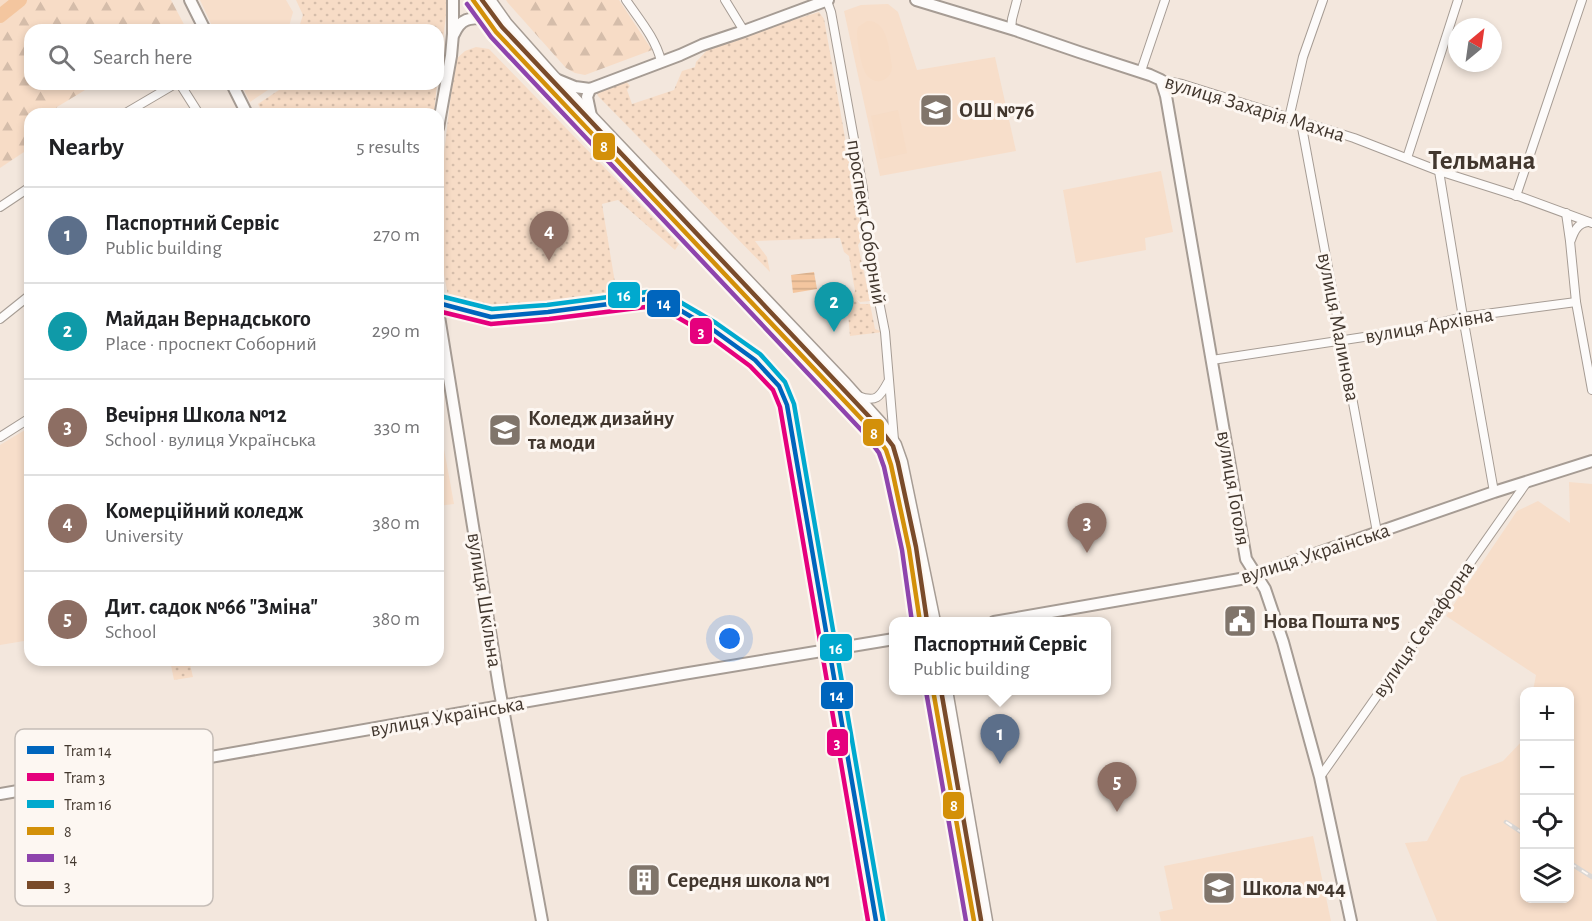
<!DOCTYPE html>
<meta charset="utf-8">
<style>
:root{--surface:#fff;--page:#f2f2f2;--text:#202124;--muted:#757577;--line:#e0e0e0;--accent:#7c3aed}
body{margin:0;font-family:"Alegreya Sans",sans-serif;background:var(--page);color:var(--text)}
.controls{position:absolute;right:18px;bottom:18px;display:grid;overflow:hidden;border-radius:12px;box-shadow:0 3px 9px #0003}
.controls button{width:54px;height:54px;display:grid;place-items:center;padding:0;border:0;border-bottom:2px solid var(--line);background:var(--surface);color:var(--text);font:30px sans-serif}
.compass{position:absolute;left:1448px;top:18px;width:54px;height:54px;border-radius:50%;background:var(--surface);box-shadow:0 3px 9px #0003;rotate:29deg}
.you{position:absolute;left:730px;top:639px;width:21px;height:21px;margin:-15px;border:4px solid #fff;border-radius:50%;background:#1a73e8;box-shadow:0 0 0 9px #1a73e833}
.badge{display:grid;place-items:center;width:39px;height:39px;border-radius:50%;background:var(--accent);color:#fff;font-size:20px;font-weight:700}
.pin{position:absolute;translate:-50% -50px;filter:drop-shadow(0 2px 3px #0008)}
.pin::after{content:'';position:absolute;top:32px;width:21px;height:18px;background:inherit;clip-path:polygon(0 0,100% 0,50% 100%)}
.popup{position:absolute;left:889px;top:617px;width:222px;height:78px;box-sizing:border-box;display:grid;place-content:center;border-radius:12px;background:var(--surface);filter:drop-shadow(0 2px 4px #0005);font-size:20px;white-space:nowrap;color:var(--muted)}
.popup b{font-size:22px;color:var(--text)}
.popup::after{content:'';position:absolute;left:50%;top:100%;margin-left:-12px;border:12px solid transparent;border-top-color:var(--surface)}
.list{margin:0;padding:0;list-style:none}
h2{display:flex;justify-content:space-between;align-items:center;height:78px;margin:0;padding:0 24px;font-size:26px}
h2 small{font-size:20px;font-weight:400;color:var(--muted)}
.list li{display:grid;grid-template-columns:39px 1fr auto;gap:18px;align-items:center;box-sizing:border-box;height:96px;padding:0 24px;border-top:2px solid var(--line)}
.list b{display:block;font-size:22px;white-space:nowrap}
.list p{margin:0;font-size:20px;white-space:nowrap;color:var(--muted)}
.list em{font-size:20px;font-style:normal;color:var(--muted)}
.icon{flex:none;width:33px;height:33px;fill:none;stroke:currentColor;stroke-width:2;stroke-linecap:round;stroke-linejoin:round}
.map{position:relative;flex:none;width:1592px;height:921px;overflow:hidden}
.search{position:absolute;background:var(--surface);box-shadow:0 3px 9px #0003;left:24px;top:24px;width:420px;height:66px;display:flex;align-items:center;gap:15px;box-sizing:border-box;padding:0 21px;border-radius:18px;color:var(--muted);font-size:22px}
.panel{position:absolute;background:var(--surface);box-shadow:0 3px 9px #0003;left:24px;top:108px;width:420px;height:558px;border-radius:18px}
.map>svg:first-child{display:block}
</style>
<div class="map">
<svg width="1592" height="921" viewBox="0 0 1592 921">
<defs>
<pattern id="grass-dots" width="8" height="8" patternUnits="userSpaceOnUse" patternTransform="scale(1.5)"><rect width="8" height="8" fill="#f7dcc6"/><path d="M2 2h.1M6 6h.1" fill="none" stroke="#d5bdaa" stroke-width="1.8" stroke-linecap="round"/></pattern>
<pattern id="forest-firs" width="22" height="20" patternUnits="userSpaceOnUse" patternTransform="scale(1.5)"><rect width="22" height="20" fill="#f7dcc6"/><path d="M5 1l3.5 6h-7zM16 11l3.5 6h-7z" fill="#d5bdaa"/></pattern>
<pattern id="water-rules" width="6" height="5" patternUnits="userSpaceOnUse" patternTransform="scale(1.5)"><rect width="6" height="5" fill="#f4c69f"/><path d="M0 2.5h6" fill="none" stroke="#d2ab89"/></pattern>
</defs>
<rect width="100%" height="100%" fill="#f3e7dd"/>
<!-- built -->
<g fill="#f7deca">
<polygon points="200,0 286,0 293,12 288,30 214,30"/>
<polygon points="888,4 898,12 917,70 995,57 1016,151 880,176 844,11 861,5"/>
<polygon points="241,84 277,84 250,102"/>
<polygon points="1161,171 1173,232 1145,238 1146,250 1076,263 1063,190"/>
<polygon points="438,416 454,504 438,506"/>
<polygon points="30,427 30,640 0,645 0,445"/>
<polygon points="1569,482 1592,484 1592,921 1437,921 1405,843 1427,841 1461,777 1503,761 1524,739 1524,735 1524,898 1570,898 1570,692 1533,691 1536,675 1446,616 1517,511 1538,501 1570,523"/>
<polygon points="1313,836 1331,921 1161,921 1159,912 1173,909 1164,866"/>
</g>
<!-- grass -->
<g fill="url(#grass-dots)">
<polygon points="296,0 448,0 438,78 438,30 298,30 303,15"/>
<polygon points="819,12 824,19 862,234 862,239 858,245 870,301 860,302 856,299 860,304 870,304 875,329 883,332 850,336 847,302 849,297 852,298 855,291 849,256 844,252 840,238 755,241 767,257 770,272 598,96 596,91 625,80 630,86 627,90 632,104 674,90 682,71 695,67 696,62 709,48 733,42 774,26"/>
<polygon points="476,47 489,49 679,244 675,250 618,200 602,204 617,295 493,310 448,296 438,242 438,204 455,60 465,51"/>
<polygon points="288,84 437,84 434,114 263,114 258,104"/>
<polygon points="170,660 189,660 193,677 174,680"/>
</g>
<!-- forest -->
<g fill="url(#forest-firs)">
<polygon points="0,0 171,0 187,30 30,30 30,84 95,84 57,107 54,112 55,114 30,114 30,148 0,168"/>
<polygon points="506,0 619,0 652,50 585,75 575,73 566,68 508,3"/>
</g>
<!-- garden -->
<g fill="#f7dcc6">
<path d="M867 21C888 20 889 50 892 66 892 81 875 87 866 74 861 66 857 42 857 32L858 27Z"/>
<polygon points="898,110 907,153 880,159 871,116"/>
</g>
<!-- water -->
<polygon fill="url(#water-rules)" points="814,272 817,289 793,293 791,275"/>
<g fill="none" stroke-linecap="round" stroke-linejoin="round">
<!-- river -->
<polyline stroke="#f4c69f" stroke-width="14" points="0,16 20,0"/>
<defs>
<g id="minor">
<path d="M626 0C639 19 656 39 661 61"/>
<polyline points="725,0 744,31"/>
<polyline points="827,1 831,12 863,189 867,240 885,332 894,440"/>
<polyline points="1011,29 1012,19 1017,0"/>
<polyline points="1141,71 1165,0"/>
<polyline points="1161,80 1182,84 1354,138 1439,171 1521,197 1592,223"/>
<polyline points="180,84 199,114"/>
<polyline points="124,114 175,84"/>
<polyline points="1289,118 1303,57 1323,0"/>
<polyline points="1301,122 1377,532"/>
<polyline points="1407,158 1458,0"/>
<polyline points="1439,171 1463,317 1494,492"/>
<polyline points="1516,196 1582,0"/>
<polyline points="0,207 30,187"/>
<polyline points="1566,213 1570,241 1576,302 1592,390"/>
<path d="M1571 240C1574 231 1578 223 1588 222"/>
<polyline points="0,319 30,295"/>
<polyline points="1212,360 1410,330 1463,317 1576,302"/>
<path d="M858 396C876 403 880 397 888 382"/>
<polyline points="0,437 30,418"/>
<polyline points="792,468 869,921"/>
<polyline points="796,494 805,493 830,649 878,921"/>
<polyline points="1320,777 1527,482"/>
</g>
<g id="tertiary">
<polyline points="916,0 1015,30 1079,52 1150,75 1161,80 1166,96 1246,559 1265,589 1283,642 1320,777 1351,921"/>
<path d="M454 34C461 18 469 18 486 18"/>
<polyline points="558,80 575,87 590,89 680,55 702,45 744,31 828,0"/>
<polyline points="590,89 587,97 591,116"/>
<polyline points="438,128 451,56 453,34 453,0"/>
</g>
<g id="secondary">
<polyline points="190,0 205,30"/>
<polyline points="232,84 247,114"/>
<polyline points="438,310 499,687 542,921"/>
<polyline points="994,622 1246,578 1494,492 1592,461"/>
<polyline points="0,794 683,674 894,639"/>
</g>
<g id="primary">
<polyline points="473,0 496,32 871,429 886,450 891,465 909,549 920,622"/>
<polyline points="489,0 506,24 554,78 845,384 880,423 895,445 901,462 934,622"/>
<polyline points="933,690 974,921"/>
<polyline points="946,690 986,921"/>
</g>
</defs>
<!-- minor casing -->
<use href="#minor" stroke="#a69c94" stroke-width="10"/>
<!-- tertiary casing -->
<use href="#tertiary" stroke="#a69c94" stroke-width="14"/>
<!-- secondary casing -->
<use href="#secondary" stroke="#a69c94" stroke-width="14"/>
<!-- primary casing -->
<use href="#primary" stroke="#a69c94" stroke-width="15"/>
<!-- minor -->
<use href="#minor" stroke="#fdfbfa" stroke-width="8"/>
<!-- tertiary -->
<use href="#tertiary" stroke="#fdfbfa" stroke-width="10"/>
<!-- secondary -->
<use href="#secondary" stroke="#fdfbfa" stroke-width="10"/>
<!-- primary -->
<use href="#primary" stroke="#fdfbfa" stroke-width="12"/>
<defs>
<g id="rail">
<polyline points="1506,822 1524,834"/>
<polyline points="1570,863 1592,877"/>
</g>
</defs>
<!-- rail casing -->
<use href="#rail" stroke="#dbd7d4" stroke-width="4.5"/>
<!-- rail -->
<use href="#rail" stroke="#fdf7f2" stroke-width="2" stroke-dasharray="7" stroke-linecap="butt"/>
<defs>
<g id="bus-1">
<polyline points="473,0 496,32 871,429 886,450 891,465 909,549 920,622"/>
<polyline points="933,690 974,921"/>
</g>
<g id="bus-2">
<polyline points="467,4 491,37 865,434 879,453 884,467 902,550 912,622"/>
<polyline points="926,691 966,921"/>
</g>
<g id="bus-3">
<polyline points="482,0 502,27 877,425 893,446 898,463 916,547 927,621"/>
<polyline points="941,690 981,920"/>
</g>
</defs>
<!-- bus-1 casing -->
<use href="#bus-1" stroke="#fdf7f2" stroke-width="9"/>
<!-- bus-2 casing -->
<use href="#bus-2" stroke="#fdf7f2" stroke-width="9"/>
<!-- bus-3 casing -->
<use href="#bus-3" stroke="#fdf7f2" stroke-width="9"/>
<!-- bus-1 -->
<use href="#bus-1" stroke="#d39009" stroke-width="4.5"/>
<!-- bus-2 -->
<use href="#bus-2" stroke="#8e44ad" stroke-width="4.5"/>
<!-- bus-3 -->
<use href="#bus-3" stroke="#7a4b2a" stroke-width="4.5"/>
<defs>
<polyline id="tram-1" points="438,303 491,317 548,312 647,299 673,306 712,329 755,360 779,386 787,405 876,921"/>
<polyline id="tram-2" points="438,311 491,324 549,319 646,307 670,313 708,335 750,366 773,390 780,407 868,921"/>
<polyline id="tram-3" points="440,296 492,309 547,305 647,292 675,299 716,323 760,354 785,382 794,404 883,920"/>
</defs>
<!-- tram-1 casing -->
<use href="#tram-1" stroke="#fdf7f2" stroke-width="9"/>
<!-- tram-2 casing -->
<use href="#tram-2" stroke="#fdf7f2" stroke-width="9"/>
<!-- tram-3 casing -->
<use href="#tram-3" stroke="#fdf7f2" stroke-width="9"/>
<!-- tram-1 -->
<use href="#tram-1" stroke="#0065bd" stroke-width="4.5"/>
<!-- tram-2 -->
<use href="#tram-2" stroke="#e5007d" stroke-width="4.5"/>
<!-- tram-3 -->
<use href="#tram-3" stroke="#00a9ce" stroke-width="4.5"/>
</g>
<!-- icons -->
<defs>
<symbol id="school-square" viewBox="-11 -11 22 22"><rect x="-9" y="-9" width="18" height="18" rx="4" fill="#80756b" stroke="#fdf7f2"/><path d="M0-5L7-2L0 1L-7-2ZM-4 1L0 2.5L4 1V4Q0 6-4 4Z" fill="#fff"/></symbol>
<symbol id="university-square" viewBox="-11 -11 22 22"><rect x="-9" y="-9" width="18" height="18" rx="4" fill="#80756b" stroke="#fdf7f2"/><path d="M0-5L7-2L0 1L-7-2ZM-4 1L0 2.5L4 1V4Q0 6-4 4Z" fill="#fff"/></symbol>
<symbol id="civic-square" viewBox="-11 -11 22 22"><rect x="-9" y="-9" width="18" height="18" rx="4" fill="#80756b" stroke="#fdf7f2"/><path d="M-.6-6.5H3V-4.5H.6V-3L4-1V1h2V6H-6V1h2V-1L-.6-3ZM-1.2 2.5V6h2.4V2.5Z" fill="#fff"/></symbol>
<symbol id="building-square" viewBox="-11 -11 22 22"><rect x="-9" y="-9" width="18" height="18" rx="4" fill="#80756b" stroke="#fdf7f2"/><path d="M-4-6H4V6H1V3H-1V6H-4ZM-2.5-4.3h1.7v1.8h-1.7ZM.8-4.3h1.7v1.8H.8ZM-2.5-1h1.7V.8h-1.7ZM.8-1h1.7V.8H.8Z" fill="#fff"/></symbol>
</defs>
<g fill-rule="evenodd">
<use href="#school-square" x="917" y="91" width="38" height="38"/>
<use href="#university-square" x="486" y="411" width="38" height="38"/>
<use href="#civic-square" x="1221" y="602" width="38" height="38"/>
<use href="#building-square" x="625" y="861" width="38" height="38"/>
<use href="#school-square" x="1200" y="869" width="38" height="38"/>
</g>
<g text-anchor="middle" stroke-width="6" stroke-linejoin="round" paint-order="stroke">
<!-- street labels -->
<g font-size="21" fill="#42372e" stroke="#fdf7f2">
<text transform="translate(1255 108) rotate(17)" y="7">вулиця Захарія Махна</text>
<text transform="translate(867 222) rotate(81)" y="7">проспект Соборний</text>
<text transform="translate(1429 325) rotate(-10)" y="7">вулиця Архівна</text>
<text transform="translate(1339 327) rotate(79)" y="7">вулиця Малинова</text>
<text transform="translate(1234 488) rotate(80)" y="7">вулиця Гоголя</text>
<text transform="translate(1315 553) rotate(-18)" y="7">вулиця Українська</text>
<text transform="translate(485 600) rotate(81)" y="7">вулиця Шкільна</text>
<text transform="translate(1423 629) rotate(-55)" y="7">вулиця Семафорна</text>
<text transform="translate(447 716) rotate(-10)" y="7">вулиця Українська</text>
</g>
<!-- poi labels -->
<g font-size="21" font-weight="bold" fill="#42372e" stroke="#fdf7f2" text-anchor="start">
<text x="959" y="117">ОШ №76</text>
<text x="528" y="425">Коледж дизайну<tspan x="528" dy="24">та моди</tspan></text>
<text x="1263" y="628">Нова Пошта №5</text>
<text x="667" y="887">Середня школа №1</text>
<text x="1242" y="895">Школа №44</text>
</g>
<!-- district labels -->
<g font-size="27" font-weight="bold" fill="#42372e" stroke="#fdf7f2">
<text x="1482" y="169">Тельмана</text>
</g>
</g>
<!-- legend -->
<rect x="15" y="729" width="198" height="177" rx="9" fill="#fdf7f2" stroke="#c5bdb7" stroke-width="1.5"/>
<rect x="27" y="746" width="27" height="8" fill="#0065bd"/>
<rect x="27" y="773" width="27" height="8" fill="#e5007d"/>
<rect x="27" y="800" width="27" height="8" fill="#00a9ce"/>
<rect x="27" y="827" width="27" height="8" fill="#d39009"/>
<rect x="27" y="854" width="27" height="8" fill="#8e44ad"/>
<rect x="27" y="881" width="27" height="8" fill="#7a4b2a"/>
<g font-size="16" fill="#42372e">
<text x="64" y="756">Tram 14</text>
<text x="64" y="783">Tram 3</text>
<text x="64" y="810">Tram 16</text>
<text x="64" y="837">8</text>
<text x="64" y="864">14</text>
<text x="64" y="891">3</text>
</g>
<g stroke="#fdf7f2" stroke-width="2">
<rect x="592" y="132" width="24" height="29" rx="6" fill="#d39009"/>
<rect x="607" y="281" width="34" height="28" rx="6" fill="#00a9ce"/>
<rect x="646" y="289" width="35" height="29" rx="6" fill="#0065bd"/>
<rect x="689" y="317" width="24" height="28" rx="6" fill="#e5007d"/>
<rect x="862" y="418" width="23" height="29" rx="6" fill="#d39009"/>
<rect x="819" y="633" width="34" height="29" rx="6" fill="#00a9ce"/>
<rect x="820" y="681" width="34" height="29" rx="6" fill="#0065bd"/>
<rect x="826" y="728" width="23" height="29" rx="6" fill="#e5007d"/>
<rect x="942" y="791" width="23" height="29" rx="6" fill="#d39009"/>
</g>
<g font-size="16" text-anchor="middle" font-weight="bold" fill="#fff">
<text x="604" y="152">8</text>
<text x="624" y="301">16</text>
<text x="664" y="309">14</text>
<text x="701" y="337">3</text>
<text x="874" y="439">8</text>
<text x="836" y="654">16</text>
<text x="837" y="701">14</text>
<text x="837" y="748">3</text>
<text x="954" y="811">8</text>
</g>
</svg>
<div class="controls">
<button>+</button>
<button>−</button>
<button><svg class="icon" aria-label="locate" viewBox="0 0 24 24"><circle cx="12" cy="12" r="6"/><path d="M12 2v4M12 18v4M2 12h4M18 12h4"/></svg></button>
<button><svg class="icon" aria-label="layers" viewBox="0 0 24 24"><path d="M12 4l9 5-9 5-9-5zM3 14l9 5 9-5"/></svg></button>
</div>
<svg class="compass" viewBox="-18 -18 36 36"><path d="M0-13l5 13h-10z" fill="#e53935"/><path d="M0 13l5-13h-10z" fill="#757577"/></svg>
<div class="you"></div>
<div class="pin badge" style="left:1000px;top:764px;background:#5c6f8a">1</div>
<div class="popup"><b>Паспортний Сервіс</b>Public building</div>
<div class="pin badge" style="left:834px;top:332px;background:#0f9aa8">2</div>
<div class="pin badge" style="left:1087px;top:553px;background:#8d6e63">3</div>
<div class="pin badge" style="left:549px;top:261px;background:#8d6e63">4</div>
<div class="pin badge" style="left:1117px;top:812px;background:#8d6e63">5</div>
<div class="search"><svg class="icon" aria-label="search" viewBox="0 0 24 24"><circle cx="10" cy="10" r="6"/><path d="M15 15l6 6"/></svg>Search here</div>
<section class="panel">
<h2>Nearby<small>5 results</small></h2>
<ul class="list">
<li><span class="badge" style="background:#5c6f8a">1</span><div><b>Паспортний Сервіс</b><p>Public building</p></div><em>270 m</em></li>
<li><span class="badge" style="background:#0f9aa8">2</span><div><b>Майдан Вернадського</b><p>Place · проспект Соборний</p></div><em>290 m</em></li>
<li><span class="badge" style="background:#8d6e63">3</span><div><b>Вечірня Школа №12</b><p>School · вулиця Українська</p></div><em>330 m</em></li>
<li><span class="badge" style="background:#8d6e63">4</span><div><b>Комерційний коледж</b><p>University</p></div><em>380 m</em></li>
<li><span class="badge" style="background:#8d6e63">5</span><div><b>Дит. садок №66 &quot;Зміна&quot;</b><p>School</p></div><em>380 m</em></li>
</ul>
</section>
</div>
